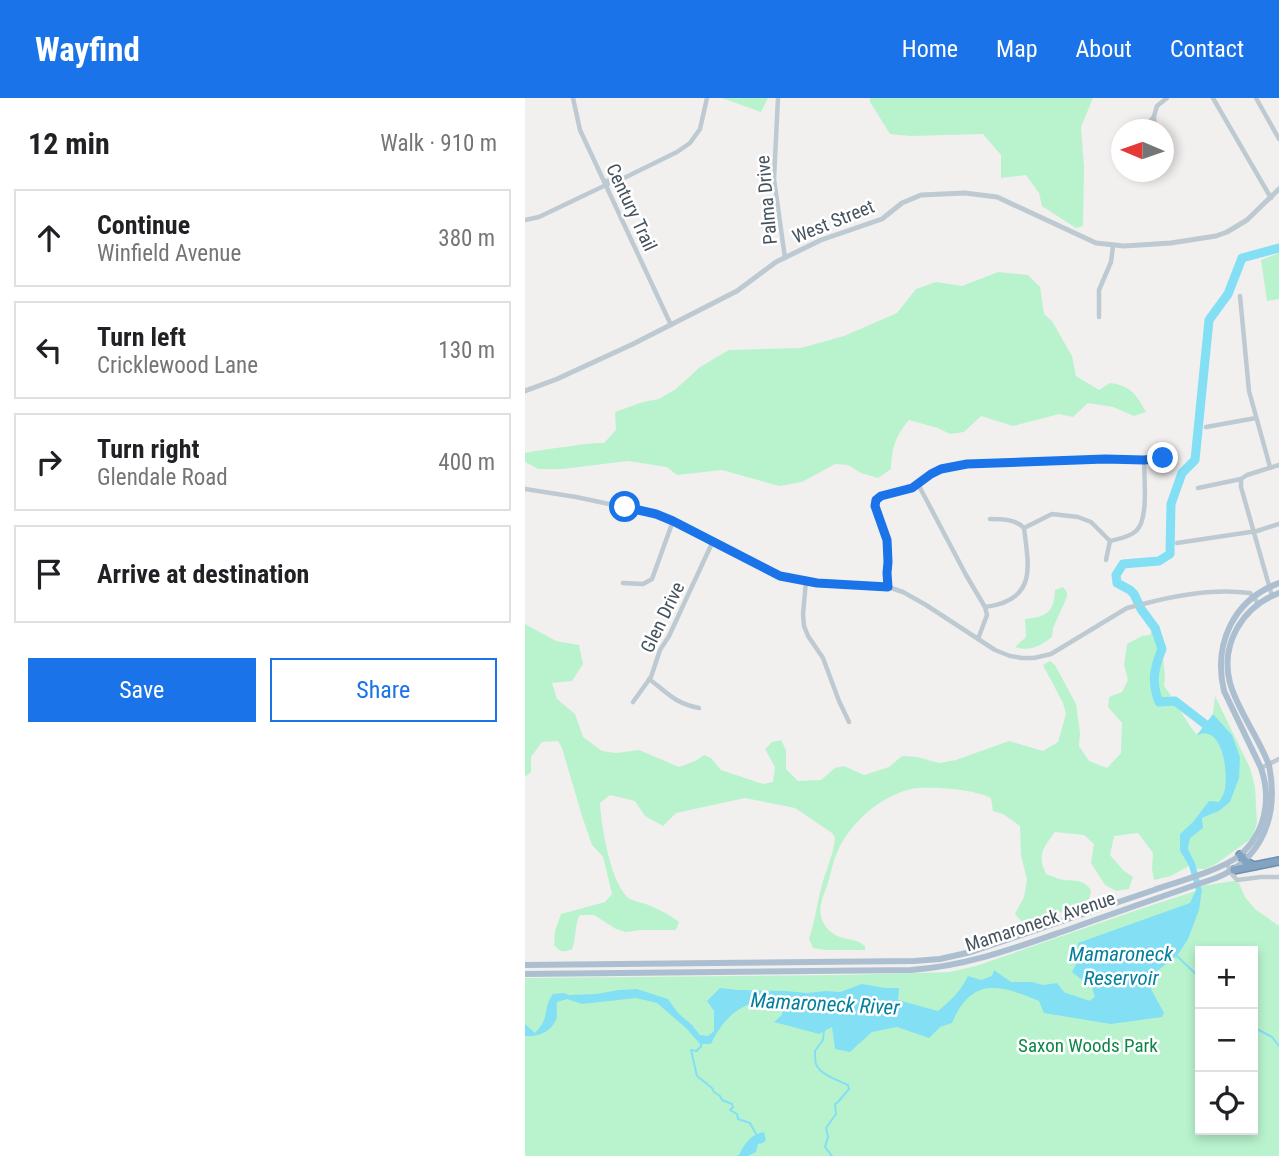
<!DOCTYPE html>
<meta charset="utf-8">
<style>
:root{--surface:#fff;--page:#f2f2f2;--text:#202124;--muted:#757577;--line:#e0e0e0;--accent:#1a73e8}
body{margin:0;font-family:"Roboto Condensed",sans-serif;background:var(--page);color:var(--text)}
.controls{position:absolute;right:21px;bottom:21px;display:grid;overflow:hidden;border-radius:0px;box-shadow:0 4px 10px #0003}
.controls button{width:63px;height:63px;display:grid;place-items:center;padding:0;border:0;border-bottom:2px solid var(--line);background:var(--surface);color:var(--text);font:35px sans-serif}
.compass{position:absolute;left:586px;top:21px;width:63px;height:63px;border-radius:50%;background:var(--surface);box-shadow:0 4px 10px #0003;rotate:272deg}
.stop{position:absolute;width:21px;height:21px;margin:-16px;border:5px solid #1a73e8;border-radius:50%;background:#fff}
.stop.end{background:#1a73e8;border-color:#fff;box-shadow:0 2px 7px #0008}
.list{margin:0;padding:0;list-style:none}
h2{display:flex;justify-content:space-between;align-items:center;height:91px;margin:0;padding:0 28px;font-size:30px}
h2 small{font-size:23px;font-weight:400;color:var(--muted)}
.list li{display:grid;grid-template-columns:46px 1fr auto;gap:21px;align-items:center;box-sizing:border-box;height:98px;margin:0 14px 14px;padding:0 14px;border:2px solid var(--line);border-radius:0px}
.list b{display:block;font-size:26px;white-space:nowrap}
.list p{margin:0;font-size:23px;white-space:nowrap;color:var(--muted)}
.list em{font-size:23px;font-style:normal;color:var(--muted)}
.actions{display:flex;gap:14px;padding:21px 28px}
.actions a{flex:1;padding:16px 0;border:2px solid var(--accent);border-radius:0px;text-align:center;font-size:24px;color:var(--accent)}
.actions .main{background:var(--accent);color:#fff}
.icon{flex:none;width:38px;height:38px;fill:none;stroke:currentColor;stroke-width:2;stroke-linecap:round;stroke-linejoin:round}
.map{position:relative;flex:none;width:754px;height:1058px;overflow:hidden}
header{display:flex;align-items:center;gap:42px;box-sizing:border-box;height:98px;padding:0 35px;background:var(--accent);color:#fff}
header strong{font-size:33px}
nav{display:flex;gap:38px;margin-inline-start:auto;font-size:24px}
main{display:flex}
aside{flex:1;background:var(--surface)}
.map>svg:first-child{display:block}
</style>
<header>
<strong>Wayfind</strong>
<nav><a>Home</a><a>Map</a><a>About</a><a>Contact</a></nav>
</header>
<main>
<aside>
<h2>12 min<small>Walk · 910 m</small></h2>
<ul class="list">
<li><svg class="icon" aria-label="ahead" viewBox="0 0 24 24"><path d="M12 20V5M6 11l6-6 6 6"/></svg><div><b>Continue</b><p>Winfield Avenue</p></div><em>380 m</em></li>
<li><svg class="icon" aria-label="left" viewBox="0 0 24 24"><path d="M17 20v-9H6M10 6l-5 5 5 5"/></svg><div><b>Turn left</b><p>Cricklewood Lane</p></div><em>130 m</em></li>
<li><svg class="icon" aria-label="right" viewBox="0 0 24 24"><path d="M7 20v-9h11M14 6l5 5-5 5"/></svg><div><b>Turn right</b><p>Glendale Road</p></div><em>400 m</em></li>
<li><svg class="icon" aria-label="arrive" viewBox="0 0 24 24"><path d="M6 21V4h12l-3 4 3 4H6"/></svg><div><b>Arrive at destination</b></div></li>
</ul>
<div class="actions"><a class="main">Save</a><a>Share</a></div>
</aside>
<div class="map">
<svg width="754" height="1058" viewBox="0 0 754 1058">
<rect width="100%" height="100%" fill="#f2efef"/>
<!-- green -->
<g fill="#b9f3ce" fill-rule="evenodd">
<polygon points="197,0 243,0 236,14"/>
<polygon points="345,0 568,0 556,29 559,69 558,128 551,130 517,108 514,95 501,77 476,80 476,57 458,36 385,38 365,36 345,4"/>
<polygon points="754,155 754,201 742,203 736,162"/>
<path d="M473 174 503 177 515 189 519 216 527 223 547 258 551 278 574 292 585 285C606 288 611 296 621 314L609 318 588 309 563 305 548 319 534 316 488 328 456 318 439 334 425 336 413 330 384 322C370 339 367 349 366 371L353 380 336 375 323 367 310 366 277 384 254 388 197 372 152 377 142 369 103 363 37 371H13L0 364V355C13 352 26 351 39 349 55 347 63 345 79 345L91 332 90 314 118 304 134 301 151 291 175 269 204 252 276 250 319 238 372 215 391 191 411 184 437 188Z"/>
<path d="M538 489 542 494V499L528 530 527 539C515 548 505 554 490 549L501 539 500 521C522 519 529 514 530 492Z"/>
<path d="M631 524 635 529 640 579 639 588C651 603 659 621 671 636 677 635 682 634 687 638 702 648 705 691 694 705 690 709 684 712 680 715 671 722 663 729 655 736V753L664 768 646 778 629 782 627 770 628 755 613 735 589 738 585 757 598 772 608 779 604 791 591 793 580 787 566 765 569 746 559 737 530 734C518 750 512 757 521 776 527 778 533 781 539 782 550 783 558 781 566 792L564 802 550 811 496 823 490 816 499 799 502 782 496 757 495 728 478 716 468 713 466 700C451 693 431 691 414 690 404 690 392 689 382 692 353 701 328 723 314 750 309 760 306 774 303 785 298 799 291 812 299 826 312 846 328 837 340 848V852H300L288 850 284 841C290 823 292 805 297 787 301 771 309 756 310 739L307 735 270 710 220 700 151 715 138 728 120 718 110 703 85 697 75 705C76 727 86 789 105 801 110 803 116 805 121 806 133 811 144 816 154 824L151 832H115L101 834 91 831 69 817H55C49 827 52 839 47 851 38 855 35 854 29 847L30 833 36 816 80 804 87 796 78 759 67 747 57 718 37 650 33 643 17 644 6 659V674L0 679V526L31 543 54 547 58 566 47 583 27 585 32 601 50 616 58 639 77 653 91 655 114 652 154 669 170 663 179 657 186 660 196 672 238 686 248 684 250 669 240 651 247 644 256 642 261 652V671L273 683 296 682 310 670 319 668 339 677 364 669 377 658 392 659 414 665 431 662 484 643 518 653 533 644 541 616 538 605 518 567 525 563 530 567 551 606 555 635 554 648 564 663 582 670 596 655 597 625 583 609 584 599 597 594 603 582 599 567 602 546 617 538 625 537Z"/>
<polygon points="690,598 725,670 730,689 732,725 727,740 691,766 680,771 672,771 663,751 665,740 677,720 694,713 705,704 694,624 688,616"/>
<path d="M708 783 714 785 720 799 730 811 754 828V1058H0V880L315 877 425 874 451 868 615 811 677 791V788ZM675 853H728V1032H675Z"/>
</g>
<!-- water -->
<g fill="#83dff4">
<path d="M688 616 707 637 715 659 714 680 705 704 694 713 677 720 678 730 665 740 663 751 670 765 677 792 674 812 663 841 652 858 632 873 626 891 639 915 637 919 586 926 519 915 514 903C475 887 447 878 427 925L415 929 404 940 372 929 347 934 325 954 310 951 307 929 294 936 249 924 257 917 256 903C222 899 200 916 186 946H175L161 930 132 905 111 900 57 906 42 901 32 904C31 909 33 918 31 922 25 935 12 939 0 938V926L10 935C26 919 17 910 28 896L39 895 44 897 71 896 94 892 112 891 143 901 153 915 167 927 175 937 183 938 189 933V913L182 903 195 890 213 892 261 893 282 895 301 893 315 894 337 886 360 890H374L373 902 413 913C426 902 436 893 443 878L456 882 467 878 469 872 486 884H507L518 887 532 885 547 904 560 906 570 899 567 890 547 874 551 866 553 845 665 805 671 792 664 768 655 753V736L668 724 684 703 694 704C696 701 698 697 699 694 703 680 700 641 683 636 679 635 676 636 672 637Z"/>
<path d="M239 1034 241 1042 238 1045 233 1046 231 1054 223 1058H210L214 1057C219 1046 226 1036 239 1034Z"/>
</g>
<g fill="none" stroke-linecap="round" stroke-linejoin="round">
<!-- stream -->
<g stroke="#83dff4" stroke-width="2">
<polyline points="651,857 675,880"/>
<polyline points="728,929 747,939 754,948"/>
<path d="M299 932 298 942 290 953C290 957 290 962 291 966 295 977 313 982 323 987L324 991 313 1004 310 1006 311 1016 301 1030 303 1039 300 1049 307 1058"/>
<polyline points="176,946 176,949 173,951 172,953 166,952 172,978 187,990 189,994 195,998 197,1002 207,1006 208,1009 205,1012 212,1016 213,1021 225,1025 231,1036"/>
</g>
<!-- river -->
<g stroke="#83dff4" stroke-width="9">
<path d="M689 633 650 603 634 604C626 584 629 570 637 551L630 530 616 511 609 496 605 492 592 485 591 477 598 466 634 463 645 456 646 406 657 375 670 362 684 222 703 196 717 160 754 150"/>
<polyline points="536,898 569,909"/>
</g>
<defs>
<g id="motorway">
<polyline points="715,757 720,763 729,768"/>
<polyline points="709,772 754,763"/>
</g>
</defs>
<!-- motorway casing -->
<use href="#motorway" stroke="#6d8eae" stroke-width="10"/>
<!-- minor -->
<g stroke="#becad2" stroke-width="4.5">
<polyline points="48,0 55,32 146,227"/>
<polyline points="253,0 249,81 260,160"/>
<polyline points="688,0 746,100"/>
<polyline points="731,0 754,41"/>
<polyline points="629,18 632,8 642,0"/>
<polyline points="622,32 624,24 629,19 630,32"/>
<polyline points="79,83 95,82 152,54 165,45 175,31 182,0"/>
<polyline points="0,122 14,119 83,86"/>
<polyline points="715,198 724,293 745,369"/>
<polyline points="574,219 574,192 586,164 588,148"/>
<polyline points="681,329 731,320"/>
<polyline points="716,381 716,389 747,498"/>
<polyline points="393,386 441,477 460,509 462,517 453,541"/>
<polyline points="673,390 716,381 722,377 754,367"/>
<polyline points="0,391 51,399 131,416 163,430 255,478 292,485 363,489 378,494 401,507 470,552 485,558 497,560 509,560 526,556 602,510 610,508"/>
<path d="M465 421C476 421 491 421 499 430"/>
<polyline points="652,445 732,433 754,426"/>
<polyline points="581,462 585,443"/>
<polyline points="281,483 278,516 279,528 283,538 298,560 314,603 324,624"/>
<polyline points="98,485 118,486 127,481 148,423"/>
<polyline points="363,489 362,475 363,464 362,442 350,408 351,402 356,398 387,390 406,376 417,371 442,366 580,361 619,362 638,360"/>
<path d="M618 506C651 497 689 490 725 495L733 505"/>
<path d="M460 509C512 502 504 470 499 430L527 416 553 419 566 424 585 443C593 441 605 439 611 433 624 422 619 379 619 362"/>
<path d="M124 581C143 595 149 605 174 610"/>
<polyline points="108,604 126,579 135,552 144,538 188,443"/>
<polyline points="736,670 754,661"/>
<polyline points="702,765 705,774 712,782 736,779 754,779"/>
</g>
<!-- tertiary -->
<polyline stroke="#becad2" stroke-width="5" points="0,293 32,281 108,246 212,193 251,164 296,142 357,121 377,105 396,97 440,95 472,99 571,145 599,148 646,145 691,138 702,134 722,122 754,91"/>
<!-- primary -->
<g stroke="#acbfd0" stroke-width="6">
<path d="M0 867 389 863 415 861 446 854C507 833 568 813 629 792 652 784 696 772 714 758 740 736 747 702 736 670L699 593C688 546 708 502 754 485"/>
<path d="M0 876 386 872C442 868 490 850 542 832 592 814 641 797 691 780 738 761 754 717 744 667 734 640 712 611 705 585 695 546 717 509 754 495"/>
</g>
<!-- motorway -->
<use href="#motorway" stroke="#82a3c2" stroke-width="7"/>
</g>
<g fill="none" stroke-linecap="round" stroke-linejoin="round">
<!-- route -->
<polyline stroke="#1a73e8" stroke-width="9" points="100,409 131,416 148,423 255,478 292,485 363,489 362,475 363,464 362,442 350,408 351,402 356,398 387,390 406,376 416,371 442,366 580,361 619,362 638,360"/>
</g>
<g text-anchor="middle" stroke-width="5" stroke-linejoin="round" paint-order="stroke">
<!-- street labels -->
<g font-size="19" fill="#45535e" stroke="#fff">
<text transform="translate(241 102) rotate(-95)" y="7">Palma Drive</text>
<text transform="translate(107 109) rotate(65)" y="7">Century Trail</text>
<text transform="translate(308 123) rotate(-22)" y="7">West Street</text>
<text transform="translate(137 519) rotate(-64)" y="7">Glen Drive</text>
<text transform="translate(515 823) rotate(-18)" y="7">Mamaroneck Avenue</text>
</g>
<!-- park labels -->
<g font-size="19" fill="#0f8748" stroke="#fff">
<text x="563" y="954">Saxon Woods Park</text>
</g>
<!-- water labels -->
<g font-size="21" font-style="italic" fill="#03809d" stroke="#fff">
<text x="596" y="863">Mamaroneck<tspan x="596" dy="24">Reservoir</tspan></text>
<text transform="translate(300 906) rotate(3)" y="7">Mamaroneck River</text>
</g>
</g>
</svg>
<div class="controls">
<button>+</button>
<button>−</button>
<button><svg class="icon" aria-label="locate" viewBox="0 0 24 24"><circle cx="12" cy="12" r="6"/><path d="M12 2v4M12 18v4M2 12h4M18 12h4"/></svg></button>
</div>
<svg class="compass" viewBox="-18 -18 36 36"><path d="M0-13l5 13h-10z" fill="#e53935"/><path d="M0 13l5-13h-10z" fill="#757577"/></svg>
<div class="stop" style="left:100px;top:409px"></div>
<div class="stop end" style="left:638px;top:360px"></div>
</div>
</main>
